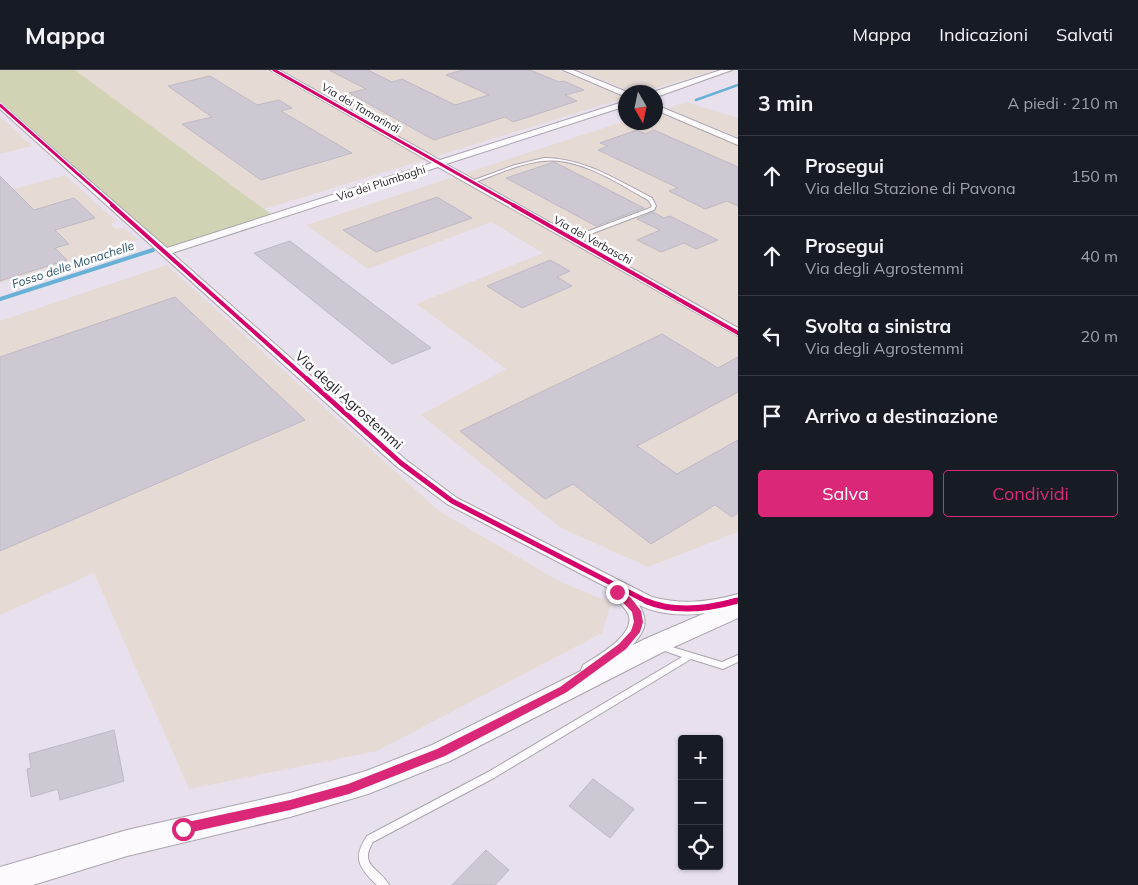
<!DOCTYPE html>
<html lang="it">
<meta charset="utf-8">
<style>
:root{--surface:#171b24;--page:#242831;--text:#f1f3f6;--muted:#9ea1a6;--line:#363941;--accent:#db2777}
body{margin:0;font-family:Mulish,sans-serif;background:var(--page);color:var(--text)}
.controls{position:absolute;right:15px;bottom:15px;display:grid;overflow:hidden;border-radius:5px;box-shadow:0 1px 4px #0004}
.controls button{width:45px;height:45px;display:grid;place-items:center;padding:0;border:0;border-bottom:1px solid var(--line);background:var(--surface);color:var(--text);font:25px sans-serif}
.compass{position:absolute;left:618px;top:15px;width:45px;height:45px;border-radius:50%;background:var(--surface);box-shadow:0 1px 4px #0004;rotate:171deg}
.stop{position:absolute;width:15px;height:15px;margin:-11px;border:4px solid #db2777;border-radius:50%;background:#fff}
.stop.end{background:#db2777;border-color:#fff;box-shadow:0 1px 5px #0008}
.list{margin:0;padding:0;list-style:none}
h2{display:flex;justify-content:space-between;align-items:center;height:65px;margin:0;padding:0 20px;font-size:21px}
h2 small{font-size:16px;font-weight:400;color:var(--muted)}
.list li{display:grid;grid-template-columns:32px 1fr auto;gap:15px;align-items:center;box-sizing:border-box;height:80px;padding:0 20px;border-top:1px solid var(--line)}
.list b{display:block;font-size:19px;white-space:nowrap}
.list p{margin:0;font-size:16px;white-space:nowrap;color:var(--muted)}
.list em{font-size:16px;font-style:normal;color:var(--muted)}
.actions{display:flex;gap:10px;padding:15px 20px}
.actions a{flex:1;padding:11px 0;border:1px solid var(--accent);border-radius:5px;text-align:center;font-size:18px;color:var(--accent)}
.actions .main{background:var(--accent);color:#fff}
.icon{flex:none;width:28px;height:28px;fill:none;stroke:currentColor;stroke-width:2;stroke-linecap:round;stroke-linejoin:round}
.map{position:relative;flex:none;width:738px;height:815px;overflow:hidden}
header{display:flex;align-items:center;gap:30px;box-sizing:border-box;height:70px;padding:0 25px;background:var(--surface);border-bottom:1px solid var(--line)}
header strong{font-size:24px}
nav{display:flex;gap:28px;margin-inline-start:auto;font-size:18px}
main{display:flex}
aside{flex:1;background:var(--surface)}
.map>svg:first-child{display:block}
</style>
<header>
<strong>Mappa</strong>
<nav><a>Mappa</a><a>Indicazioni</a><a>Salvati</a></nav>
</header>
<main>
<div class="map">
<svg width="738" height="815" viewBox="0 0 738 815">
<rect width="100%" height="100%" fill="#e8e1ed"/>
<!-- industrial -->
<g fill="#e6dad5">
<polygon points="75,0 558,0 625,28 265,139"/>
<polygon points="578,0 716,0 643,22 630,22"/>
<polygon points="686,32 738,48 738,462 648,497 561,458 421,345 506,299 416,234 543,183 491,152 368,199 306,155 625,51 656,52 656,42"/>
<polygon points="0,46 32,76 0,84"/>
<polygon points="65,105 116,151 111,154 116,159 125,158 138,170 0,213 0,123"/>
<polygon points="167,195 439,441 557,510 611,533 602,563 377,681 189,719 94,503 0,545 0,251"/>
</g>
<!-- green -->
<polygon fill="#d2d2b4" points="0,0 75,0 275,147 165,182 0,35"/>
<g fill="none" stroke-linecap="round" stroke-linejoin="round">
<!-- stream-far1 -->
<polyline stroke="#68b1d6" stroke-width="2.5" points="696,30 738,15"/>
<!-- stream -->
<polyline stroke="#68b1d6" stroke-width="4" points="0,229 153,180"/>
</g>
<!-- building -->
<g fill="#cec8d2" stroke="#bfb9c4">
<polygon points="329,0 368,0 392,12 402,9 455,35 489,25 446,5 462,0 530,0 559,12 564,11 584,20 565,25 577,31 513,52 505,47 434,70 349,23 366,19"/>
<polygon points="210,6 257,35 279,30 292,38 281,41 352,83 261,110 182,54 212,47 168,16"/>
<polygon points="637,60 645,64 654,60 738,97 738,136 727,131 705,139 669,121 678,118 598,80 608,76 600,73"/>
<polygon points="554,92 644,138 596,156 506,108"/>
<polygon points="0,106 34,140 74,128 95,148 55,160 69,174 55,178 67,190 0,211"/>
<polygon points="437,127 472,148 376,182 343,160"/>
<polygon points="653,142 664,148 670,146 718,170 696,179 684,173 661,182 637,170 660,160 637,149"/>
<polygon points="290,171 431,278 392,294 254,183"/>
<polygon points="550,190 570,201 557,207 572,216 522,238 487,216"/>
<polygon points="175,227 305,350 0,481 0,287"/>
<polygon points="662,264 718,298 738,287 738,322 637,376 677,404 738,370 738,443 732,447 715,435 651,474 573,414 545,429 460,361"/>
<polygon points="114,660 124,711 60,730 58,719 31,727 27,699 31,698 29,684"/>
<polygon points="593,709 634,739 610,768 569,736"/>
<polygon points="486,780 509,800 495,815 452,815"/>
</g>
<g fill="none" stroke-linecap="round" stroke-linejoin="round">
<defs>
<g id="service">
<path d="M544 88C584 88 617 110 652 128L656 136 654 140 572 171 569 169 570 168 650 138 652 136 648 130C618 113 578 86 542 91 518 94 495 105 473 113L469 112 515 95Z"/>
<path d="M662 574 722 592 738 585V592L723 599 691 589 494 708 373 772C358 796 380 798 389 815H377C359 798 352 788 367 766L488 702 682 587 659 579 658 577 659 575Z"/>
</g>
<g id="minor">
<path d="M270 0H279L440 90 626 31V36L446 94 738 258V266L438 97 172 183 406 390 457 428 652 527C682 535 709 532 738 524V536C707 545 670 550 639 535 643 542 646 548 644 557 640 573 600 610 583 605L581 600 583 595C597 586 634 566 629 546 626 537 617 532 612 524L614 521 447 434 396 396 0 39V33L167 178 432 93Z"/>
<polygon points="563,0 573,0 627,22 626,27"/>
<polygon points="721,0 732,0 659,26 656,26 656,22 653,22"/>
<polygon points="656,35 738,69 738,75 656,40"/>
</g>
<polygon id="secondary" points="738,529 738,548 663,582 450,691 368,724 290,747 127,786 33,815 0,815 0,797 127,760 290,723 366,701 432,675 647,568"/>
</defs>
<!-- service casing -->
<use href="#service" stroke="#aaa4ae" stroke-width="2"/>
<!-- minor casing -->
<use href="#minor" stroke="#aaa4ae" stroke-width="2"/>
<!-- secondary casing -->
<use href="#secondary" stroke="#aaa4ae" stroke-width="2"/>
<!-- service -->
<use href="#service" fill="#fcfafc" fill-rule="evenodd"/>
<!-- minor -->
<use href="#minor" fill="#fcfafc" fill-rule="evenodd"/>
<!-- secondary -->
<use href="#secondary" fill="#fcfafc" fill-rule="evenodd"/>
<defs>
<g id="cycleway-far3">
<polyline points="274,0 515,136"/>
<polyline points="0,35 114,136"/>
</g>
<g id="cycleway-far2">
<polyline points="112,135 308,310"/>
<polyline points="513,135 738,263"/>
</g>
<g id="cycleway-far1">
<polyline points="307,309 401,393 452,431 648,532"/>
<polyline points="731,532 738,530"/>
</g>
<path id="cycleway" d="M646 531C674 543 707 539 736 531"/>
</defs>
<!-- cycleway-far3 casing -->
<use href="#cycleway-far3" stroke="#fff" stroke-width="5"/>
<!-- cycleway-far2 casing -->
<use href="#cycleway-far2" stroke="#fff" stroke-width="6"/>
<!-- cycleway-far1 casing -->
<use href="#cycleway-far1" stroke="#fff" stroke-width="8"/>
<!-- cycleway casing -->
<use href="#cycleway" stroke="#fff" stroke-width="9"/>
<!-- cycleway-far3 -->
<use href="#cycleway-far3" stroke="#d6006c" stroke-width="3"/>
<!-- cycleway-far2 -->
<use href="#cycleway-far2" stroke="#d6006c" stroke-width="4"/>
<!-- cycleway-far1 -->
<use href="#cycleway-far1" stroke="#d6006c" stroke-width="5"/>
<!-- cycleway -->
<use href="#cycleway" stroke="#d6006c" stroke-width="6"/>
</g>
<!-- route -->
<polygon fill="#db2777" points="617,518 631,528 641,541 643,552 640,562 626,579 567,622 445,686 349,724 290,740 183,764 179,762 177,759 179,755 183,753 290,730 348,714 437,679 560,617 619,574 631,561 634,552 632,542 613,522"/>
<g text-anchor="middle" stroke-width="5" stroke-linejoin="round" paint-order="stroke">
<!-- far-street labels -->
<g font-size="11" fill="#221d26" stroke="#fff">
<text transform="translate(361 38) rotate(30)" y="4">Via dei Tamarindi</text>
<text transform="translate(381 113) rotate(-18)" y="4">Via dei Plumbaghi</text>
<text transform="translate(593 170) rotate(29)" y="4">Via dei Verbaschi</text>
</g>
<!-- far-water labels -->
<g font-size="12" font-style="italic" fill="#2a5469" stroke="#fff">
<text transform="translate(73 195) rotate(-18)" y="4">Fosso delle Monachelle</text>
</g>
<!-- street labels -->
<g font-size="14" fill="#221d26" stroke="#fff">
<text transform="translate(349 330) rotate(42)" y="5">Via degli Agrostemmi</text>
</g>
</g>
</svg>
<div class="controls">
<button>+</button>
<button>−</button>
<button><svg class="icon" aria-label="locate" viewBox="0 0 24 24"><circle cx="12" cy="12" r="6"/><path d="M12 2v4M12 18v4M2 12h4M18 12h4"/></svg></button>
</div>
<svg class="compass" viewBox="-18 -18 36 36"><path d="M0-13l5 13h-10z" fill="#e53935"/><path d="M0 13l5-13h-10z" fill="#9ea1a6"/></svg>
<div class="stop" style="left:183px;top:759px"></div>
<div class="stop end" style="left:617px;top:522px"></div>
</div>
<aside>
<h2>3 min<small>A piedi · 210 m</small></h2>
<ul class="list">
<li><svg class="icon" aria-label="ahead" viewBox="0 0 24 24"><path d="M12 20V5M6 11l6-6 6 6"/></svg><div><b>Prosegui</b><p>Via della Stazione di Pavona</p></div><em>150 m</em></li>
<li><svg class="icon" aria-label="ahead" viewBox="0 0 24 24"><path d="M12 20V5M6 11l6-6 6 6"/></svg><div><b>Prosegui</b><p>Via degli Agrostemmi</p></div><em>40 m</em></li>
<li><svg class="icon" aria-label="left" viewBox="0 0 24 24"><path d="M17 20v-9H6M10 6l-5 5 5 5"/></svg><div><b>Svolta a sinistra</b><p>Via degli Agrostemmi</p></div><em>20 m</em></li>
<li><svg class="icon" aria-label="arrive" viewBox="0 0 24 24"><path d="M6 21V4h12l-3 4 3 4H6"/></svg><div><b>Arrivo a destinazione</b></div></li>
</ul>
<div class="actions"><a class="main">Salva</a><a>Condividi</a></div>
</aside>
</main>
